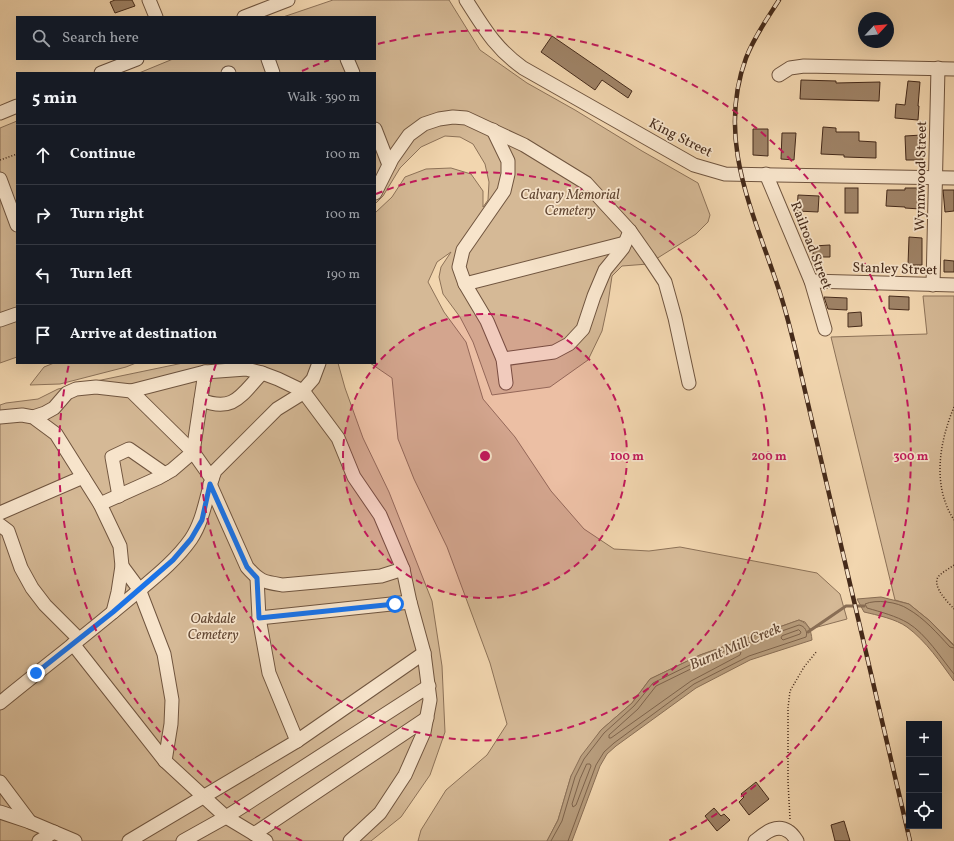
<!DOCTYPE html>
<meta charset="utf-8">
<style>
:root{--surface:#171b24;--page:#242831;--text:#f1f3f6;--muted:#9ea1a6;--line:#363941}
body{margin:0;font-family:Vollkorn,serif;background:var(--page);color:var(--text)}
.controls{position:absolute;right:12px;bottom:12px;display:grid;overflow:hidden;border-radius:0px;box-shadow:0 4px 16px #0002}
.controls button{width:36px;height:36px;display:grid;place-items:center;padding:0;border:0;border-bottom:1px solid var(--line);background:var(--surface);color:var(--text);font:20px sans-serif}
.compass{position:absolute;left:858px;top:12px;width:36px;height:36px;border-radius:50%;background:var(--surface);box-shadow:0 4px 16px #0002;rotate:64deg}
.stop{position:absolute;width:12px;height:12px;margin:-9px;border:3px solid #1a73e8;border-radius:50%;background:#fff}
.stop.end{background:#1a73e8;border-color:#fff;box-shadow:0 1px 4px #0008}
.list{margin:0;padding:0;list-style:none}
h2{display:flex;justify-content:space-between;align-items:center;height:52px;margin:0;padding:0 16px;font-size:17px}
h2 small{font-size:13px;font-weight:400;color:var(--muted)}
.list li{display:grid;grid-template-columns:26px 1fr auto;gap:12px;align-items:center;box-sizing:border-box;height:60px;padding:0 16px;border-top:1px solid var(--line)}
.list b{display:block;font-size:15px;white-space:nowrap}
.list em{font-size:13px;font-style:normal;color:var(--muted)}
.icon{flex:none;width:22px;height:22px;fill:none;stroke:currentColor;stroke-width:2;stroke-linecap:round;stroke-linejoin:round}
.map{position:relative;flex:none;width:954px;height:841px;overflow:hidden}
.search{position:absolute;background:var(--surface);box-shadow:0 4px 16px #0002;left:16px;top:16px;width:360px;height:44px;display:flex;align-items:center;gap:10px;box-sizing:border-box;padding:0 14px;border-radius:0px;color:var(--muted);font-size:15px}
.panel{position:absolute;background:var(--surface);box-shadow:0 4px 16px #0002;left:16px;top:72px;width:360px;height:292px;border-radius:0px}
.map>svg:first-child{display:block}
</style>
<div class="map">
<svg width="954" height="841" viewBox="0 0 954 841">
<rect width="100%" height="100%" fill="#f2d6af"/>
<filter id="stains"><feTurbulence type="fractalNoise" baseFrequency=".005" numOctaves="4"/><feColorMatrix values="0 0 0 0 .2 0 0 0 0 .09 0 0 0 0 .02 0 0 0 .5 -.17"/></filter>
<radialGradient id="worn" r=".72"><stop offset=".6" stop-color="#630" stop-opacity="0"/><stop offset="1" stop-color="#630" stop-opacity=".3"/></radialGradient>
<!-- green -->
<g fill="#d5b996" stroke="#8d7258">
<polygon points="333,0 449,0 480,50 527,83 575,110 642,151 698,183 710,215 708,222 696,234 648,264 622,266 612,276 608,303 602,331 588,360 550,387 492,395 473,342 460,317 443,294 439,277 441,267 451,252 437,262 428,282 444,312 466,342 483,399 515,437 551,491 584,529 614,549 649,551 680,547 817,573 840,594 847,619 810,629 805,622 799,620 700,655 650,679 632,703 601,730 571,776 558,820 547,841 418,841 421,830 446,790 487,755 507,724 490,663 447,547 414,479 398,439 392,378 370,363 375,363 375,213 392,197 405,177 426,169 451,168 471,174 483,191 483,207 488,200 489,182 485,164 473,144 460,137 445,136 421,147 400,168 383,196 375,204 375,73 139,73 173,59 375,59 375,17 283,17"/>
<polygon points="17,121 17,357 0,363 0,128"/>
<polygon points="923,296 954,296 954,645 930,621 909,604 895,600 831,337 927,334"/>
<polygon points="54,363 136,363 126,367 60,384 30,385 44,367"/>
<polygon points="183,363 338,363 345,388 363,438 389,492 432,601 442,666 445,732 430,775 401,817 371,841 0,841 0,405 6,403 38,399 58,389"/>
</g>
<!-- water -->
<g fill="#b79c7c" stroke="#896e55">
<path d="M881 597 909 604 930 621 952 644 954 646V681C941 663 926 641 907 627 896 619 877 615 864 612L857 599Z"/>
<path d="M799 620C809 624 811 630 812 640L750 660 696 688 616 746 607 754 600 766 572 841H547L558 820 571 776 581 756 601 730 632 703 650 679 700 655Z"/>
</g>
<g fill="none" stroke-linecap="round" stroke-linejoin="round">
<!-- shore -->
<g stroke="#7e634b" stroke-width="1">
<polygon points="799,630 801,632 800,634 783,640 781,638 782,636"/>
<path d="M954 648 950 647C937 633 924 618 908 609 898 602 876 599 865 604L867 608C881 612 896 616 908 623 926 634 941 658 954 674"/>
<polygon points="738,651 741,652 740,655 691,681 611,738 609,738 609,735 638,709 656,686 703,663"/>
<polygon points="587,764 590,764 591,766 576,805 573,807 572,804 580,779"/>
<path d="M551 841 562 821 575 777 584 759 604 733 634 706 653 683 702 659 799 625C805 626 808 632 806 637L749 656 694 684 614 743 604 752 596 765 568 841"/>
</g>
<!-- stream -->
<polyline stroke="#896e55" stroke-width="3" points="808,632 846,606 864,606"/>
</g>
<!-- building -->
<g fill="#9f8367" stroke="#452a1a">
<polygon points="115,0 132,0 135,6 115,13 110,2"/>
<polygon points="552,36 632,91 628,98 602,80 595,90 541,52"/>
<polygon points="801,80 836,81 836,83 880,82 879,101 800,99"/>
<polygon points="908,81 920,82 918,106 919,106 918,120 895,118 896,104 905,105"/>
<polygon points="823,127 836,128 836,132 859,132 859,141 876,142 876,158 844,157 844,155 821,154"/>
<polygon points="753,129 768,129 768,156 753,155"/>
<polygon points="782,133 796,133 794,160 781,159"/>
<polygon points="922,135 923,160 906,160 905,136"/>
<rect x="845" y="188" width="13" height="25"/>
<polygon points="905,188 921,188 920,209 905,208 905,207 886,206 887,190 905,190"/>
<polygon points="943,190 954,190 954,211 945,212"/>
<polygon points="798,195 819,196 818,212 797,211"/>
<polygon points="909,237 922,238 922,265 908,265"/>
<polygon points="830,245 830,257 813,257 813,246"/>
<polygon points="944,260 954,261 954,272 944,272"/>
<polygon points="889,296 909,297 909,310 889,309"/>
<polygon points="824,297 847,298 847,310 828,309"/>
<polygon points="861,312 862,326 848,327 848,313"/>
<polygon points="756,782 769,799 749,815 739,802 744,797 741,794"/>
<polygon points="714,808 721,816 724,814 730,820 717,831 705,816"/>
<polygon points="844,821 850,841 835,841 831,825"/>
</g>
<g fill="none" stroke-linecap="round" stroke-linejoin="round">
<defs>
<g id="minor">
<polyline points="149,0 156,17"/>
<path d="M466 0C484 28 495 48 523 68L694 165 725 174 954 178"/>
<polyline points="244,17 288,0"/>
<polyline points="268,59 273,73"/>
<polyline points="347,59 353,73"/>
<polyline points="101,73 137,59"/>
<polyline points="228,73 229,73"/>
<polyline points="779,75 790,68 804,66 954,69"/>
<polyline points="0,113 17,106"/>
<polyline points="375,129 389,165"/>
<polyline points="493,130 508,161 508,174 504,191 463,250 459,267 465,284 487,321 503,359 506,383"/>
<polyline points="766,174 811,281 825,329"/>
<polyline points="0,179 17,225"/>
<polyline points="375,193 392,159 409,135 424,124 439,119 453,117 466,118 524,145 586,183 630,231 649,258 665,282 675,318 689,383"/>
<polyline points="811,281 954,285"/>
<polyline points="465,284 625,243"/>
<polyline points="933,285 938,68"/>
<polyline points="0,320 17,314"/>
<polyline points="503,359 554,352 569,344 583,329 594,296 605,270 623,248 630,231"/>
<polyline points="131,391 205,372 246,369 262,373 278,379 303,391 338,438 354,477 380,515 403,569 410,602 424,653 430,700 424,732 405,775 380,813 350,841"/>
<path d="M201 400C234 413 241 395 262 373"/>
<polyline points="0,417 22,415 33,417 56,434 100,504 120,546 122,566 118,592 113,612"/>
<polyline points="33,417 45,413 54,408 67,393 76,389 96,387 131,391 193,452 212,479"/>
<path d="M210 484 247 567C260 582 264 582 283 585L381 576 403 569"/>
<polyline points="119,496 112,457 129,449 165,474"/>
<polyline points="100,504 158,478 172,470 193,452 205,372"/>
<polyline points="0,513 83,477"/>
<polyline points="0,525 8,531 21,568 32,588 45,605 79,639"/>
<polyline points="122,566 139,589 164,654 172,700 171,724 165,761"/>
<polyline points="257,578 259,618 269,673 297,741"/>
<polyline points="259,618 410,602"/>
<polyline points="73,644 165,761 204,797 226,817 266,841"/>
<path d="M0 703C43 668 87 634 130 598 151 580 175 562 191 539 205 518 206 493 215 471L277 409 298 396 313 379 319 363"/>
<polyline points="0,782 30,822"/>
<polyline points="0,812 30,822 75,841"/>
<polyline points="254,834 427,718"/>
<polyline points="39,841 54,832"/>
<polyline points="129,841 297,741 424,653"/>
<polyline points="183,841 226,817 429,686"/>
<path d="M755 841C764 834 776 823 788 831 792 833 795 838 797 841"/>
</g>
</defs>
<!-- minor casing -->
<use href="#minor" stroke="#70553f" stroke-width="15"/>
<!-- path -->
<g stroke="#452a1a" stroke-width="1.5" stroke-dasharray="1 2" stroke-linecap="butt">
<polyline points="0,160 17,154"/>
<path d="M954 407C939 443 932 486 954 520"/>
<path d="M954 565C949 569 942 572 938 577 932 587 948 602 954 609"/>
<polyline points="790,819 788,782 788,708 790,691 804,667 817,651"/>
</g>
<!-- minor -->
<use href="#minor" stroke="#f7e4cb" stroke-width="13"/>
<defs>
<path id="rail" d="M779 0C767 19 754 37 746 58 716 140 753 211 778 287 785 307 790 328 795 348L910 841"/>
</defs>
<!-- rail casing -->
<use href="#rail" stroke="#452a1a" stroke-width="4.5"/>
<!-- rail -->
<use href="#rail" stroke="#f7e4cb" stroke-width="3" stroke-dasharray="9" stroke-linecap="butt"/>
</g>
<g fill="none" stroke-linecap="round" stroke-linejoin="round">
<!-- route -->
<polyline stroke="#1a73e8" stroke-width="5" points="36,673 113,612 173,560 191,539 202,520 210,484 247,567 257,578 259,618 395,604"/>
</g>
<!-- distance rings -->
<circle cx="485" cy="456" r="142" fill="#c2185b" fill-opacity=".12"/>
<g fill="none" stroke="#c2185b" stroke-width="2" stroke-dasharray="7 5">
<circle cx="485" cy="456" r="142"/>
<path d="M376 194A284 284 0 1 1 216 364"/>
<path d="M302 841A426 426 0 0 1 69 364M302 71A426 426 0 0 1 329 60M378 44A426 426 0 0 1 668 841"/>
</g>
<g text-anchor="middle" stroke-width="3.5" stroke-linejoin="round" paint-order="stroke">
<!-- street labels -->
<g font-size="14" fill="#452a1a" stroke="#f7e4cb">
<text transform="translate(681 137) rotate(27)" y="5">King Street</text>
<text transform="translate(920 176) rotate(-89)" y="5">Wynnwood Street</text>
<text transform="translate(812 245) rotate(69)" y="5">Railroad Street</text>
<text transform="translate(895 268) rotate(2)" y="5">Stanley Street</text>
</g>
<!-- park labels -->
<g font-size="14" font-style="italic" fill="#624733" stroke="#f7e4cb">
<text x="570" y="199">Calvary Memorial<tspan x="570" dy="16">Cemetery</tspan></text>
<text x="213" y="623">Oakdale<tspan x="213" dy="16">Cemetery</tspan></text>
</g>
<!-- water labels -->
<g font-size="15" font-style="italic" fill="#624632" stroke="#f7e4cb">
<text transform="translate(735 646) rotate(-23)" y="5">Burnt Mill Creek</text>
</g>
</g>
<circle cx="485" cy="456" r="6" fill="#c2185b" stroke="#f7e4cb" stroke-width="2"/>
<g font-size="12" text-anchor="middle" font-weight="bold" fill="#c2185b" stroke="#f7e4cb" stroke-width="3.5" stroke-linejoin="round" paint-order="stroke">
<text x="627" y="460">100 m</text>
<text x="769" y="460">200 m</text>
<text x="911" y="460">300 m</text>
</g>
<rect width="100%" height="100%" filter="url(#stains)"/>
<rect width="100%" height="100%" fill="url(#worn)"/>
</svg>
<div class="controls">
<button>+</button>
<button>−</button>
<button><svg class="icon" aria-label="locate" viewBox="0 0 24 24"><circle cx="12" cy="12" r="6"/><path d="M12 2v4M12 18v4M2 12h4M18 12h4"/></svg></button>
</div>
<svg class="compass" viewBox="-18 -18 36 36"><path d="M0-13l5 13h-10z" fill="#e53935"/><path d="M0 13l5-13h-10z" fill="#9ea1a6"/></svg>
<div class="stop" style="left:395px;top:604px"></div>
<div class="stop end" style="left:36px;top:673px"></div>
<div class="search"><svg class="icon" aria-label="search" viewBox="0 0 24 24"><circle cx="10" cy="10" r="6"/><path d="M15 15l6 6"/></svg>Search here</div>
<section class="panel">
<h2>5 min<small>Walk · 390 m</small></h2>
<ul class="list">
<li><svg class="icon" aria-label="ahead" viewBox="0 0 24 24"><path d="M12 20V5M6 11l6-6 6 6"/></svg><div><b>Continue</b></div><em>100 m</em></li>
<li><svg class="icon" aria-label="right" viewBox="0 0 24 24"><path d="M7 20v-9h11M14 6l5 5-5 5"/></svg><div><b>Turn right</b></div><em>100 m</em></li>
<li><svg class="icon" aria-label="left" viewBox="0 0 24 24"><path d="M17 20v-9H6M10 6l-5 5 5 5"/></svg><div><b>Turn left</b></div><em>190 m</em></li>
<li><svg class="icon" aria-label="arrive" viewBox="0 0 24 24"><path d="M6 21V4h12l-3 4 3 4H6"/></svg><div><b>Arrive at destination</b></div></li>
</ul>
</section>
</div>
